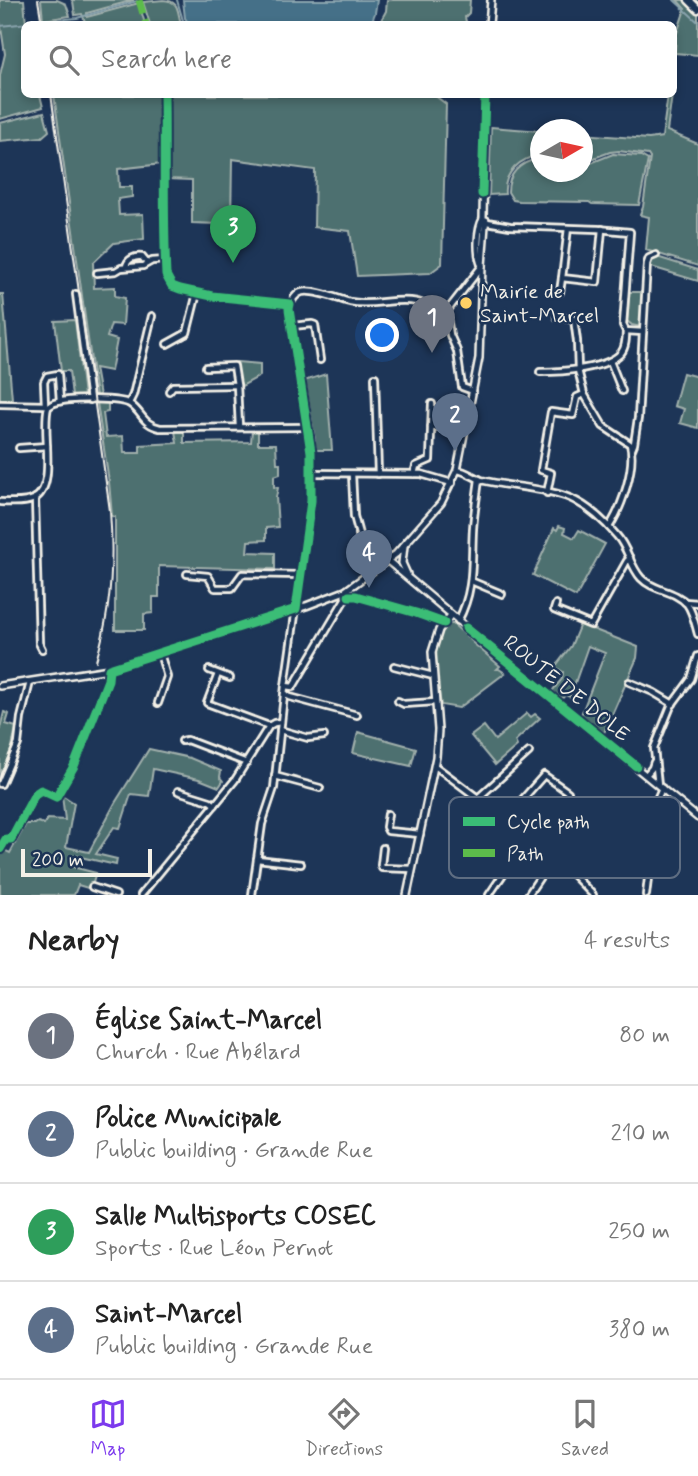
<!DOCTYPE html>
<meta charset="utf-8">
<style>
:root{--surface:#fff;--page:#f6f6f6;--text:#222;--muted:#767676;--line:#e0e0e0;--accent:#7c3aed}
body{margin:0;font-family:Mynerve,sans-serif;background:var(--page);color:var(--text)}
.compass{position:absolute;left:530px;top:119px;width:63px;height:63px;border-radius:50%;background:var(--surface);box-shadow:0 4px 10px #0003;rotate:81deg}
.scale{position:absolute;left:21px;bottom:18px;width:131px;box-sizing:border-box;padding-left:7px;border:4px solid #f4f1e8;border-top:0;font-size:19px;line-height:24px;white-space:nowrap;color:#f4f1e8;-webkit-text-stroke:5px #1d3557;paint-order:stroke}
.you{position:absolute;left:383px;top:336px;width:24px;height:24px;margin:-18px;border:5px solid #fff;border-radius:50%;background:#1a73e8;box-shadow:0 0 0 10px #1a73e833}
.badge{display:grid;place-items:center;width:46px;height:46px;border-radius:50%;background:var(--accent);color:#fff;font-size:23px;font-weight:700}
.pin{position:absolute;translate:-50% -58px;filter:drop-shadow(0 2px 4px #0008)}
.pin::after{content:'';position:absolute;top:37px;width:24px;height:21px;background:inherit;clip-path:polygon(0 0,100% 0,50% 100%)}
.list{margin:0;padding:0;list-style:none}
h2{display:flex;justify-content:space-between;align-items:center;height:91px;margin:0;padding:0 28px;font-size:30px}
h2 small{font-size:23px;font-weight:400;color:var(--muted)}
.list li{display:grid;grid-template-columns:46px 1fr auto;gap:21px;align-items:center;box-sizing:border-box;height:98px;padding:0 28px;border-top:2px solid var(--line)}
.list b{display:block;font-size:26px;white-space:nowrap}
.list p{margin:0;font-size:23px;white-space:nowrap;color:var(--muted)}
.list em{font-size:23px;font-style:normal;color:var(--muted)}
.icon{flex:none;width:38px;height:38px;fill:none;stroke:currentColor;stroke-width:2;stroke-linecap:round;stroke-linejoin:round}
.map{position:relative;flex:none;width:698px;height:895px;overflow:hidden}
.search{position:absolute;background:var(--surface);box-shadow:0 4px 10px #0003;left:21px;right:21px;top:21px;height:77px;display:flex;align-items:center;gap:18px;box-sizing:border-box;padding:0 24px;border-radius:10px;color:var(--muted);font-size:26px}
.sheet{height:483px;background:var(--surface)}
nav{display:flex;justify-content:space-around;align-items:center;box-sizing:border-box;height:98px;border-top:2px solid var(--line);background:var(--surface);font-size:19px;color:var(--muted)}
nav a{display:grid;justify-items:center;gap:4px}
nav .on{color:var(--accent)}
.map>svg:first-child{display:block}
</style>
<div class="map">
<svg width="698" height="895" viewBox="0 0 698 895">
<rect width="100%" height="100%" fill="#1d3557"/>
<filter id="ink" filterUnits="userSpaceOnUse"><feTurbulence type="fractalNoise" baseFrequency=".0143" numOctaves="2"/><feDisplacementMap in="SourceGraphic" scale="14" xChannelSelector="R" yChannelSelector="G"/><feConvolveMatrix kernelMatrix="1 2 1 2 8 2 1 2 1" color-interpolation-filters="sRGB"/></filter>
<g filter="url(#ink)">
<!-- green -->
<g fill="#4e6f6f" stroke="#a1b0ac" stroke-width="2">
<polygon points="0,0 24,0 26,24 24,24 24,94 40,95 43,107 0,119 0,75 5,54 0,21"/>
<polygon points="41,0 57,0 66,4 70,16 43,20"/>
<polygon points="71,0 134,0 87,13 87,17 139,3 145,24 86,24 82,14 75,15 73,1"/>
<path d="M163 0C180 1 177 11 181 24H150L143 2Z"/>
<polygon points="387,0 470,0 469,13 465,17 466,22 469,24 379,24 386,11"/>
<polygon points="677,0 684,0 698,14 698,55 675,53 676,36 685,9"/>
<polygon points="54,95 161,95 162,110 159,112 162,164 118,169 119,187 132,187 132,197 118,199 119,215 143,214 144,239 114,243 93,263 94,288 115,287 115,296 125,298 123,325 111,324 107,337 117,340 111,371 95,368 100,396 96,396"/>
<polygon points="167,95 434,95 446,104 442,264 430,273 357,276 350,231 314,227 315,170 232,159 231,223 222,224 221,226 219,226 218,224 192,223 192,180 168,179"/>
<polygon points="668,95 672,95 667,131 698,144 698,266 646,250 649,217 640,215 643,207 650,158 648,155 619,151 610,152 583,162 582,134 649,139 662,137"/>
<polygon points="44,112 49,131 42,137 0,141 0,123"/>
<path d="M491 127 540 131V155C520 158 503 173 505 194L489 195Z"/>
<path d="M613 154 641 156 648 160 639 205 592 204 589 202 519 201 513 200 508 192C508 172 522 162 540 158V172H582L583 166Z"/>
<polygon points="657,257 698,270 698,281 648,266 650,260"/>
<polygon points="629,292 643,292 641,327 632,325 627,321"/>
<polygon points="0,294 3,294 12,399 0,399"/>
<polygon points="75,320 84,396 72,396 69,371 61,371 55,321"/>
<polygon points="237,362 260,364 260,376 240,387"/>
<polygon points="683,373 698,377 698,428 680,423 684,409 674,406"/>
<polygon points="326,374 332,450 316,450 304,381"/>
<polygon points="97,403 108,403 108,412 103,413 106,437 123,436 124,453 140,453 140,445 177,443 175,431 184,431 184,443 251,442 252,430 258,430 258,444 276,444 277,463 280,463 280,474 274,476 274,487 278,488 276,497 278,527 266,528 266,540 248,541 247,552 275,553 275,569 159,566 159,597 153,597 153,613 144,614 144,630 115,630 115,517 112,516 109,482"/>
<polygon points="559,526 565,528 564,533 574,538 579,530 605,544 576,597 533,575 554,528 557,530"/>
<path d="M447 624H453L473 642V643L500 666 497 669H499L505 673 459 708 441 705C437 677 429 649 447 624Z"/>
<polygon points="580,624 638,647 637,658 604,733 581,715 605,653 588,646 570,697 565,695 562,699 552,691 562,679 563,672 555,667 571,646"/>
<polygon points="4,712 9,714 6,724 16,727 12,747 0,781 0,728"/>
<polygon points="527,713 531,717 535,714 540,718 515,741 517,746 495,765 471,736 484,726 495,740"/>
<polygon points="358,732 416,748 411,766 353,753"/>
<polygon points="149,749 190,758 221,771 220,777 223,781 219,787 199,779 153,769 149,796 131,794 120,828 114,827 96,854 117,859 116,865 76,856 73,867 96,873 91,889 78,885 74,895 0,895 0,853 2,849 10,853 26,824 35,824 38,822 44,824 47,819 65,820 62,795 74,803 66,847 89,852 115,803"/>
</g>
<!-- water -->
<polygon fill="#447088" stroke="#8aa4ae" stroke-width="2" points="183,0 377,0 375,13 372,21 364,24 189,24 185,18"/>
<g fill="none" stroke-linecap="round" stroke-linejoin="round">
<!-- stream -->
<g stroke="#8aa4ae" stroke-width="2">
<polyline points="177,0 184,24"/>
<polyline points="674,0 698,22"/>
<polyline points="0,26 77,18 137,1"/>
</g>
<defs>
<g id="minor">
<path d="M164 94C165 155 163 215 166 275L172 286 180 289 212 296 290 304"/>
<polyline points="487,222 510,226 598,229 630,232 623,325 626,331 643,332"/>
<polyline points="568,228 562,278 597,282 602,229"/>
<path d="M126 267C127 259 135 256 142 257L147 263"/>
<polyline points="97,273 116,271 121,268 143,266 152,261 166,260"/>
<polyline points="560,292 562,278"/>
<polyline points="76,294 90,400"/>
<polyline points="446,311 450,335 457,351 462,387 473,391"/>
<path d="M557 317 574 319 577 341 578 370 584 394 603 426 630 444C636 467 622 507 609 527"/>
<polyline points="292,326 312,324 315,325 320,360"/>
<polyline points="167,344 187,333 197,293"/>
<polyline points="610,361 622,391"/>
<polyline points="206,367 234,366 237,385 239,427"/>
<path d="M540 372C561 372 607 369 621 353 626 347 626 338 626 331"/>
<polyline points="375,377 378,474"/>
<polyline points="169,391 173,386 237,385"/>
<polyline points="129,403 133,395 152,316"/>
<polyline points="0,404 45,405"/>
<polyline points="45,405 44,382 47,376 58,374 60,401"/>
<polyline points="431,427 465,430"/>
<polyline points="19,448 47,446"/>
<polyline points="632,449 634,444 638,418 647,264 649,258 656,255"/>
<path d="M457 470C466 471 473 477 481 480 508 487 553 488 576 501 591 509 606 523 617 536 628 548 630 566 641 578 653 591 675 590 687 604 693 612 695 624 698 634"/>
<polyline points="312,473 421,474 452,483"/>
<polyline points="352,474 354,516 363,549"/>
<polyline points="414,474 416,466 430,460 432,404"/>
<polyline points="547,493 551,473 541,470 551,412 573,415 577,397 584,394"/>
<polyline points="35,498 39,643 42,649"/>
<path d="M0 502C10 502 24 504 34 499 58 486 41 430 48 407 53 404 52 403 58 402 69 398 121 398 130 404 143 413 142 424 160 428L308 427"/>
<polyline points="187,574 208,576 215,588 232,588 242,574 300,575"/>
<polyline points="471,581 502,594"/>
<polyline points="685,602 698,603"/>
<polyline points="556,604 554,610 591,625 627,561 630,558"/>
<path d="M458 621C475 589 471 564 473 529 474 512 477 496 479 479"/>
<polyline points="394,666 433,676"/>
<polyline points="209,670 230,678"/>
<polyline points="218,674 207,703 269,726"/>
<polyline points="629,682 653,692 673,704"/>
<polyline points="285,686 293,687 345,599 349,596 356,596 416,613 444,623"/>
<polyline points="284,694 290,697 357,715"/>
<polyline points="398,701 404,704 435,702"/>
<polyline points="158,703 167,677 160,653"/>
<polyline points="280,730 308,738 324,736"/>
<polyline points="182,741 187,740 247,763"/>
<polyline points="435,766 554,855 593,895"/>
<polyline points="646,775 652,768 654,762"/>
<polyline points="275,776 320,788"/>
<polyline points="0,784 1,784 18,744 21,718 30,682"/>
<polyline points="658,785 654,748 671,706 691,679 698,656"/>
<polyline points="178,791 210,801 215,805"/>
<polyline points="58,794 74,766 108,680 109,669"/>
<polyline points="478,798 529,752"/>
<polyline points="388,814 386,827 388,831 420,834"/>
<polyline points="506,818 544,775 568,792 567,796 553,812 554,815"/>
<polyline points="383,848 381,865 382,868 412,869"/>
<polyline points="257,859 301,864"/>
<polyline points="92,887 116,895"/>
<polyline points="141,895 235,780 269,726 274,723 281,722"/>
<path d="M252 895 262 824 274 788 285 686 311 501V441L289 309C291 302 294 294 302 292 312 289 339 299 350 302 372 307 395 297 417 302 427 304 432 312 439 317L444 315 482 266"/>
<polyline points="489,895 529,836"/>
<polyline points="528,895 561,845 575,818"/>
<polyline points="646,895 658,797 662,788"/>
</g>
<polyline id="tertiary" points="407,895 436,757 438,730 432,652 439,630 451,615"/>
<g id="secondary">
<polyline points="489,24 491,0"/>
<polyline points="485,94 483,219 486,220 485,225"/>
<path d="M482 266C476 255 477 229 483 219"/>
<polyline points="404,546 402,563 407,574"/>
<polyline points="388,561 529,680 698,818"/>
<polyline points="0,686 109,669 306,606 345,591 396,554 441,503 457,470 479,358 482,266 485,225"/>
</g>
<polyline id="primary" points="689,0 698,9"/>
</defs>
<!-- minor casing -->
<use href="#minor" stroke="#f4f1e8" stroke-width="10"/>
<!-- tertiary casing -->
<use href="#tertiary" stroke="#f4f1e8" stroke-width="10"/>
<!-- secondary casing -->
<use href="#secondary" stroke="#f4f1e8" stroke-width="10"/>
<!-- primary casing -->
<use href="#primary" stroke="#f4f1e8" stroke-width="11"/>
<!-- minor -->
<use href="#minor" stroke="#1d3557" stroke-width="4.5"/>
<!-- tertiary -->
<use href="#tertiary" stroke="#1d3557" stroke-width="5"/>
<!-- secondary -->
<use href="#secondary" stroke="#1d3557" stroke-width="5"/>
<!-- primary -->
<use href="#primary" stroke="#1d3557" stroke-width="6"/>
<!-- rail -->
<g stroke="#f4f1e8" stroke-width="2">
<polyline points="38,0 42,24"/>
<path d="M51 94 110 511C114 562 111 612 96 661"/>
</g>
<!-- quiet -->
<polyline stroke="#5cbc4b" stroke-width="7" stroke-dasharray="14 7" stroke-linecap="butt" points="139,0 146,24"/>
<defs>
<g id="cycleway">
<polyline points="482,194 485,94"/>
<polyline points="349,596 356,596 416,613 444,623"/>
<polyline points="466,628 636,766"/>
<path d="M0 849 6 839H11L35 794 41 790 56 797 74 766 108 680 109 669 296 609 311 501V452L289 309 290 304 212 296 180 289 172 286 166 275C163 215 165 155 164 94"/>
</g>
</defs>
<!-- cycleway casing -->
<use href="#cycleway" stroke="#1d3557" stroke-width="13"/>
<!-- cycleway -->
<use href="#cycleway" stroke="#3abd76" stroke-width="9"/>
</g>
</g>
<!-- markers -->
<circle fill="#ffd166" stroke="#1d3557" stroke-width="2.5" cx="466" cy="303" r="7"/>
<g text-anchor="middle" stroke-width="5" stroke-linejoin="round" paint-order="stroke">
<!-- poi labels -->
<g font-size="21" fill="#f4f1e8" stroke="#1d3557" text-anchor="start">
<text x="480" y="298">Mairie de<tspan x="480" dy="24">Saint-Marcel</tspan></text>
</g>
<!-- street labels -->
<g font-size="21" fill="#f4f1e8" stroke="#1d3557">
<text transform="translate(567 688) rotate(39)" y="7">ROUTE DE DOLE</text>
</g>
</g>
<!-- legend -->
<rect x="449" y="797" width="231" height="81" rx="10" fill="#1d3557" stroke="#5e6d82" stroke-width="2"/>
<rect x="463" y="817" width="32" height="9" fill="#3abd76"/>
<rect x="463" y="849" width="32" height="8" fill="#5cbc4b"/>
<g font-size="19" fill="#f4f1e8">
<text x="507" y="828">Cycle path</text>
<text x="507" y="860">Path</text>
</g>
</svg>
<svg class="compass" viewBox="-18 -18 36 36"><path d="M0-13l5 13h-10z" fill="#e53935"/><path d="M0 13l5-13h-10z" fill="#767676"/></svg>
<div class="scale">200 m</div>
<div class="you"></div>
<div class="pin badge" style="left:432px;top:353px;background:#6b7280">1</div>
<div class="pin badge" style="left:455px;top:451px;background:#5c6f8a">2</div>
<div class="pin badge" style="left:233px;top:263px;background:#2e9e5b">3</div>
<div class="pin badge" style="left:369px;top:588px;background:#5c6f8a">4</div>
<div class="search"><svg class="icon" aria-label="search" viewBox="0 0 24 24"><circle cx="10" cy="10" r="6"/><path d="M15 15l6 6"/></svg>Search here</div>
</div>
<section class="sheet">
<h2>Nearby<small>4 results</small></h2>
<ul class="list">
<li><span class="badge" style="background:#6b7280">1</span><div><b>Église Saint-Marcel</b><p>Church · Rue Abélard</p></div><em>80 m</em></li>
<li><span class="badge" style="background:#5c6f8a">2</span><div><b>Police Municipale</b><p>Public building · Grande Rue</p></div><em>210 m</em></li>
<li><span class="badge" style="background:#2e9e5b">3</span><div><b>Salle Multisports COSEC</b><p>Sports · Rue Léon Pernot</p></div><em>250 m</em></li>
<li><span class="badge" style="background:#5c6f8a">4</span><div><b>Saint-Marcel</b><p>Public building · Grande Rue</p></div><em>380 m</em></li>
</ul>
</section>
<nav>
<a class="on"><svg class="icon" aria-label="map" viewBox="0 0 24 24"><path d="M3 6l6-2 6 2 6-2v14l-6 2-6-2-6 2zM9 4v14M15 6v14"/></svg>Map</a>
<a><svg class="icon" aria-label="directions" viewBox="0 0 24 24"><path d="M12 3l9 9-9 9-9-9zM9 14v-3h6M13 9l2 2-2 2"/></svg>Directions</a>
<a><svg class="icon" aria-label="saved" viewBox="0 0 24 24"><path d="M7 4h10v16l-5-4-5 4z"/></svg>Saved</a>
</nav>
